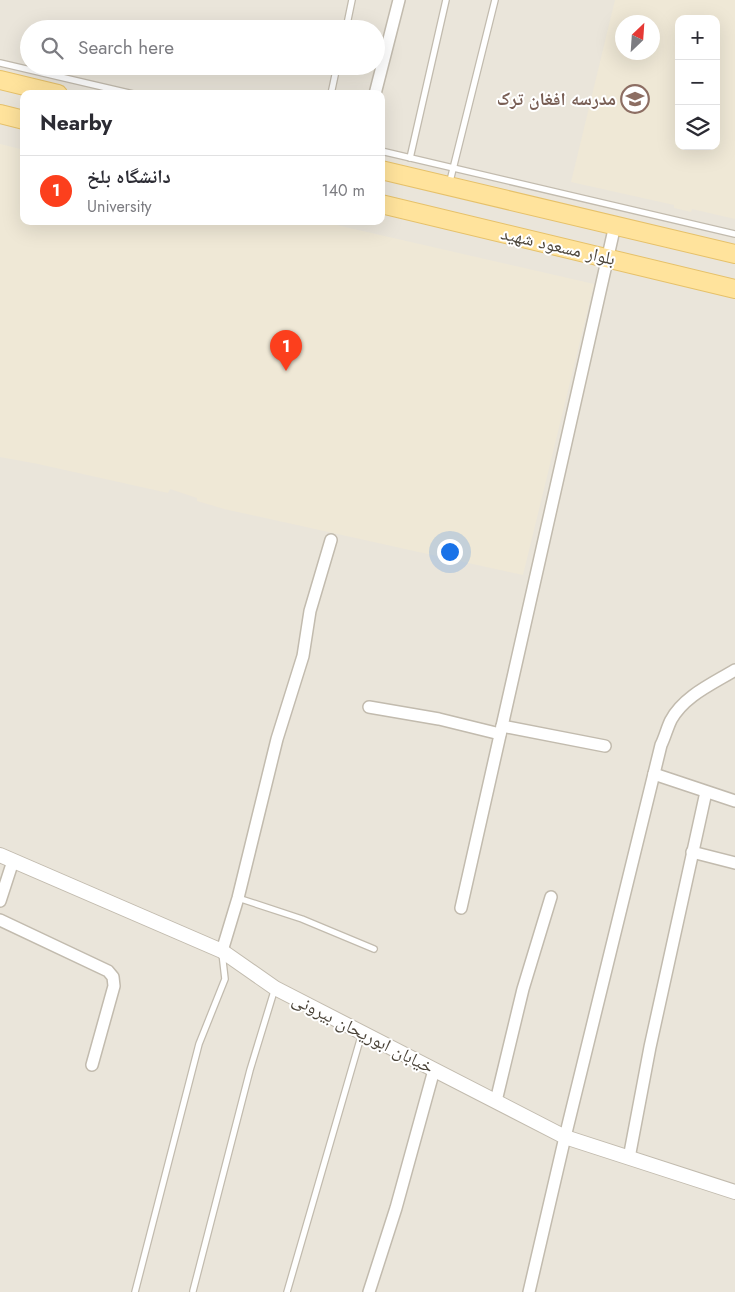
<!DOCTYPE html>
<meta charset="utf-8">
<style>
:root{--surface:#fff;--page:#f2f2f3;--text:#2b2b33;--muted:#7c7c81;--line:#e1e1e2;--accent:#fc3f1d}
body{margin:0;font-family:Jost,"Noto Naskh Arabic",sans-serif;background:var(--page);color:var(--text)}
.controls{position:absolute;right:15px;top:15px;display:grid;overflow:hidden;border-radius:10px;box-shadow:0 5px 20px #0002}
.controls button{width:45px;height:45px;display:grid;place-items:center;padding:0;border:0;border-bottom:1px solid var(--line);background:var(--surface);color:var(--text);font:25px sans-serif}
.compass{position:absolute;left:615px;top:15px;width:45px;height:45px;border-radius:50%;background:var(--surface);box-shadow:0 5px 20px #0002;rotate:25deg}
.you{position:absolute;left:449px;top:551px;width:18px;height:18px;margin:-12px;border:4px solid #fff;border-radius:50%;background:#1a73e8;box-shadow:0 0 0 8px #1a73e833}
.badge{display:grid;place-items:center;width:32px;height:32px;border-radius:50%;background:var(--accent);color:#fff;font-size:16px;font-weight:700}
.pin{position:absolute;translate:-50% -41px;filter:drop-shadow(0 1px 2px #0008)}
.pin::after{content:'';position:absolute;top:26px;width:18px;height:15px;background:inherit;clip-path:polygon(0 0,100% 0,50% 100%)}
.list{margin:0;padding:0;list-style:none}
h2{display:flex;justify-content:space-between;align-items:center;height:65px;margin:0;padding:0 20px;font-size:21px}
h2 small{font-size:16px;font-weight:400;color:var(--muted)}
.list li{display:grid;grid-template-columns:32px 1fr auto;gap:15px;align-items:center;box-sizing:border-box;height:70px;padding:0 20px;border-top:1px solid var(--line)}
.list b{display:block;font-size:19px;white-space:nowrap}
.list p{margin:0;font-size:16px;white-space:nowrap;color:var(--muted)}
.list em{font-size:16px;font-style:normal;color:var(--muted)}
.icon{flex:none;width:28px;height:28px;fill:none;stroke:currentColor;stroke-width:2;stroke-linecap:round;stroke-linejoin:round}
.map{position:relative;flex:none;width:735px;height:1292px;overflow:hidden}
.search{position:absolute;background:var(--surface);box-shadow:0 5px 20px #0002;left:20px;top:20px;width:365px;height:55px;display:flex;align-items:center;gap:12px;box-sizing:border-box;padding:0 18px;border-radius:28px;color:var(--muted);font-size:19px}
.panel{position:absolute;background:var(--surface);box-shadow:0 5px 20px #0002;left:20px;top:90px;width:365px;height:135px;border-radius:10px}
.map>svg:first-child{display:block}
</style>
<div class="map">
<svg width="735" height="1292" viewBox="0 0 735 1292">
<rect width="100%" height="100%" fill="#f6f3ec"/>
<!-- residential -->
<path fill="#eae5da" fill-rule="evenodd" d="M0 0H735V1292H0ZM679 19H716V146H679ZM622 22H652V52H622ZM29 29H376V66H29ZM24 94H381V221H24Z"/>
<!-- education -->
<g fill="#efe8d6" fill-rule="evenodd">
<path d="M615 0H735V219L692 209 691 212 674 208V205L571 182ZM679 19H716V146H679ZM622 22H652V52H622Z"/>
<polygon points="0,144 24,150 24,221 319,221 594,284 523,575 224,509 197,501 197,498 170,489 168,493 38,464 0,457"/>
</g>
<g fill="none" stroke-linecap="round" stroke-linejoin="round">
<defs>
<g id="service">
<polyline points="346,29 352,0"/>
<polyline points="0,63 133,94"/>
<polyline points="331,94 337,66"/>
<polyline points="381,151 735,234"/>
<polyline points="410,158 446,0"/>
<polyline points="449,185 495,0"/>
<polyline points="238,898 302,919 374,949"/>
<polyline points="193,1291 250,1070 275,988"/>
<polyline points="135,1292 199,1044 225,979 222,953"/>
<polyline points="287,1292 362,1033"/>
</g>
<g id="minor">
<polyline points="375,94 399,0"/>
<polyline points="369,707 439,719 500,734"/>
<polyline points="502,726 605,746"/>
<polyline points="654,774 735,801"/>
<polyline points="692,852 735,863"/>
<polyline points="0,901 13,861"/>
<polyline points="461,908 615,225"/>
<polyline points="0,920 108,971 113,977 114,986 92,1065"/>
<polyline points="222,951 238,898 277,739 303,656 310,611 331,540"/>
<polyline points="496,1101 523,989 551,897"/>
<polyline points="629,1158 650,1047 706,792"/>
<polyline points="369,1292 396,1208 434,1070"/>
<path d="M529 1292 565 1137 661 745C665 737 667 728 671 720 684 696 712 684 735 670"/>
</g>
<polyline id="tertiary" points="0,855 222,951 275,988 565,1137 735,1192"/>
<g id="primary">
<polyline points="0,80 58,94"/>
<polyline points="0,114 24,120"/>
<polyline points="381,170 735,254"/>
<polyline points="381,204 735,289"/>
</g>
</defs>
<!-- service casing -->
<use href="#service" stroke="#c2bbae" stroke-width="8"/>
<!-- minor casing -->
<use href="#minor" stroke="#c2bbae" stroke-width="14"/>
<!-- tertiary casing -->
<use href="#tertiary" stroke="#c2bbae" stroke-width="16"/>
<!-- primary casing -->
<use href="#primary" stroke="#e6c16a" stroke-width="20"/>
<!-- service -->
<use href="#service" stroke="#fff" stroke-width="5.5"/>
<!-- minor -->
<use href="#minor" stroke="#fff" stroke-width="11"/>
<!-- tertiary -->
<use href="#tertiary" stroke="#fff" stroke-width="14"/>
<!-- primary -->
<use href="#primary" stroke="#ffe39c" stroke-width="18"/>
</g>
<!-- icons -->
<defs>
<symbol id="school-ring" viewBox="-11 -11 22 22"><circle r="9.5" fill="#fff" stroke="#8d6e63" stroke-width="1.5"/><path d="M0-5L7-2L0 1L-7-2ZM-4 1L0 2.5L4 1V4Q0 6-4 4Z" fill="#8d6e63"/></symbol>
</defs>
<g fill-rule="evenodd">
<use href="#school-ring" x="619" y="83" width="32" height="32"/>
</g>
<g text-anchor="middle" stroke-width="4" stroke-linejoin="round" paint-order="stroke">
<!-- education labels -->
<g font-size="18" font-weight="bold" fill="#785e54" stroke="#fff" text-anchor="end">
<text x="616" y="105">مدرسه افغان ترک</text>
</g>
<!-- street labels -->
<g font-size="18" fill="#4b4439" stroke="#fff">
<text transform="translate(558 246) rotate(13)" y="6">بلوار مسعود شهید</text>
<text transform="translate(363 1033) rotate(27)" y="6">خیابان ابوریحان بیرونی</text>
</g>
</g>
</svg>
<div class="controls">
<button>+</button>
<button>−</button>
<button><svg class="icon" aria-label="layers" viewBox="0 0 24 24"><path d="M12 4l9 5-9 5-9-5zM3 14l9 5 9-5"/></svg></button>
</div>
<svg class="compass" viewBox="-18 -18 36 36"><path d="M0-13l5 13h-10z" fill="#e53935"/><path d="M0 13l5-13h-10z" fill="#7c7c81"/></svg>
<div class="you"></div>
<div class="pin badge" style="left:286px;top:371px">1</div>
<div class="search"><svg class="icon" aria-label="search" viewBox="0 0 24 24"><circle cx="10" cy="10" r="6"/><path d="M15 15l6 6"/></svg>Search here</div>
<section class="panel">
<h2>Nearby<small></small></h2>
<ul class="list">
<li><span class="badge">1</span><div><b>دانشگاه بلخ</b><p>University</p></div><em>140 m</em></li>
</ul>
</section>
</div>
